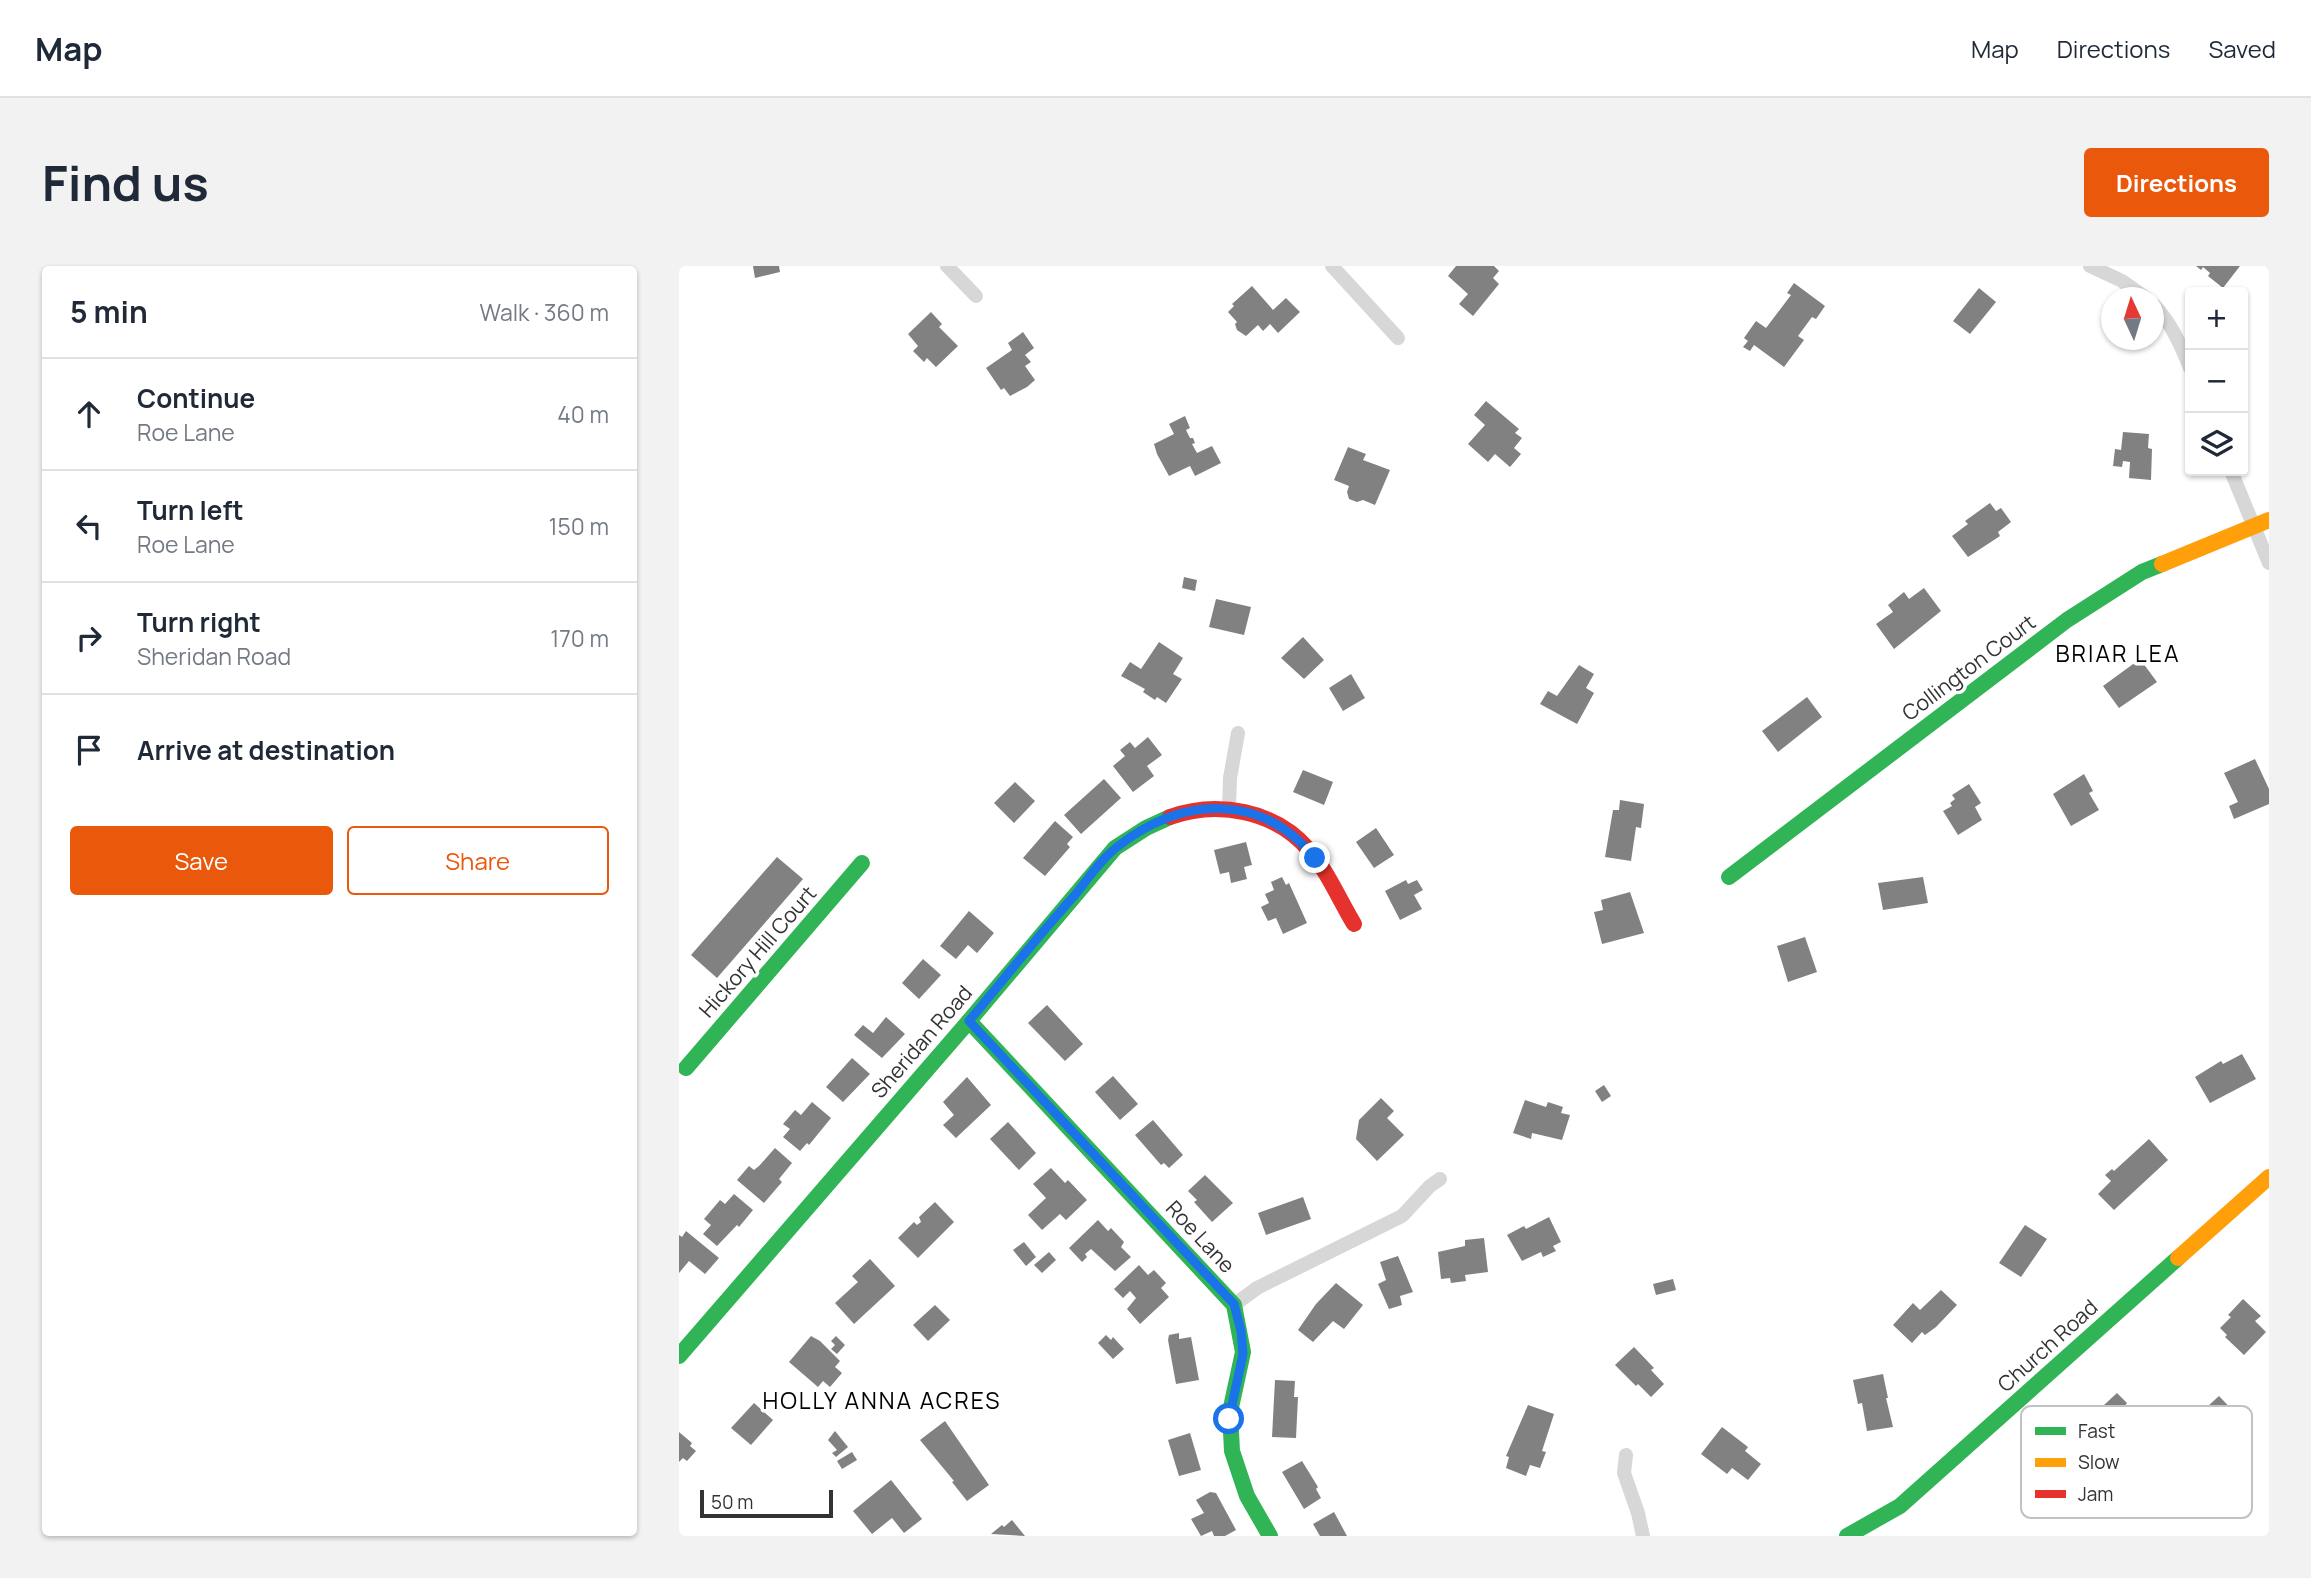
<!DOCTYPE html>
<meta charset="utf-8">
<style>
:root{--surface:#fff;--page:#f2f2f3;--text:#1f2937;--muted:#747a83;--line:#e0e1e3;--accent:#ea580c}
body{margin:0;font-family:Manrope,sans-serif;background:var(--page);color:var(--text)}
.controls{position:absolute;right:21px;top:21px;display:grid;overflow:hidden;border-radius:7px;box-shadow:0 2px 5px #0004}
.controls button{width:63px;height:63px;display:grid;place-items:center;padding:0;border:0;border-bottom:2px solid var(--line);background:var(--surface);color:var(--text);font:35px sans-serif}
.compass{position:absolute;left:1422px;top:21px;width:63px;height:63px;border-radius:50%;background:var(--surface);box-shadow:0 2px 5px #0004;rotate:356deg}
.scale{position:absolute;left:21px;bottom:18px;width:133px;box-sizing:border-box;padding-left:7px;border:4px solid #333;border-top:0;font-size:19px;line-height:24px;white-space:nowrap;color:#333;-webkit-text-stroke:5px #fff;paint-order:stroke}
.stop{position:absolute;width:21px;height:21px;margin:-16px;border:5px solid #1a73e8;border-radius:50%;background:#fff}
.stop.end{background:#1a73e8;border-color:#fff;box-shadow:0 2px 7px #0008}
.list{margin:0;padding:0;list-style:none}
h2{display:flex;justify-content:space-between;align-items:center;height:91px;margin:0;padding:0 28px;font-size:30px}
h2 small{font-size:23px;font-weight:400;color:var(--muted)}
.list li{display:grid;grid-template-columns:46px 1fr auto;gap:21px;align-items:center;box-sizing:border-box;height:112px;padding:0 28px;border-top:2px solid var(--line)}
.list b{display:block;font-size:26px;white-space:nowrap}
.list p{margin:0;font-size:23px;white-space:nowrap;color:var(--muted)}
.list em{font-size:23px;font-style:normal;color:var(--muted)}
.actions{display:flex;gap:14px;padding:21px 28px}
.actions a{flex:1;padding:16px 0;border:2px solid var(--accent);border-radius:7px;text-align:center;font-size:24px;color:var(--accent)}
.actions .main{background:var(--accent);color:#fff}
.icon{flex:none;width:38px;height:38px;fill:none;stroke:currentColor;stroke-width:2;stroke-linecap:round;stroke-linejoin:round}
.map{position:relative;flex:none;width:1590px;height:1270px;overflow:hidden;border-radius:7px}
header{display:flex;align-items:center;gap:42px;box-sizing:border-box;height:98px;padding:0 35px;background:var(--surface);border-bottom:2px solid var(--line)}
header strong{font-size:33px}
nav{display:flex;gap:38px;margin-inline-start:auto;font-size:24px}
.intro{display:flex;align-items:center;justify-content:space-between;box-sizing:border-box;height:168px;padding:0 42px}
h1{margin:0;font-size:49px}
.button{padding:18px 32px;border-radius:7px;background:var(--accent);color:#fff;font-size:24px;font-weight:700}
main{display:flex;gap:42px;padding:0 42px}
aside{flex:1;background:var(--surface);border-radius:7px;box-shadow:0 2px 5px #0004}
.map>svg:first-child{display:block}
</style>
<header>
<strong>Map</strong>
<nav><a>Map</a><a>Directions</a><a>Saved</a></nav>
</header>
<div class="intro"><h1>Find us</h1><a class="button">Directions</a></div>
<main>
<aside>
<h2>5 min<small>Walk · 360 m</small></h2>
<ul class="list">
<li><svg class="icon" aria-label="ahead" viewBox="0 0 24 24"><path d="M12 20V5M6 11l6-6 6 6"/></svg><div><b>Continue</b><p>Roe Lane</p></div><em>40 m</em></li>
<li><svg class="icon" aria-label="left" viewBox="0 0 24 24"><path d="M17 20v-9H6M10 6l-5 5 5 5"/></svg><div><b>Turn left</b><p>Roe Lane</p></div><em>150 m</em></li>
<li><svg class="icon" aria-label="right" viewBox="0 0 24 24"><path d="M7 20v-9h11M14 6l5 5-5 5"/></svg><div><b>Turn right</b><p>Sheridan Road</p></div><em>170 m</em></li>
<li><svg class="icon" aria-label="arrive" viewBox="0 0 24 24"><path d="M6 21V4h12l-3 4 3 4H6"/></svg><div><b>Arrive at destination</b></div></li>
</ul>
<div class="actions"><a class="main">Save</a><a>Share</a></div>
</aside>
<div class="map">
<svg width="1590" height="1270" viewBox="0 0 1590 1270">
<rect width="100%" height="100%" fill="#fff"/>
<!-- building -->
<g fill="#818181">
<polygon points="74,0 100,0 101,6 76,12"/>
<polygon points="777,0 815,0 820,5 814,12 820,18 794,50 780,38 789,28 769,10"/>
<polygon points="1517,0 1561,0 1544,22 1529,10 1531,7 1524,1 1522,4"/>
<polygon points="1115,17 1146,40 1137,53 1133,51 1119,70 1125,74 1105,101 1075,79 1071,85 1064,81 1069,75 1065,72 1077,55 1087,62 1112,29 1108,27"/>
<polygon points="573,20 594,44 607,32 621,46 599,67 591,58 584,65 579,59 567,70 558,64 556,58 558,56 549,46 555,40 553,38"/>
<polygon points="1300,22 1317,36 1291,68 1274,55"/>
<polygon points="252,46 263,58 260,61 279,80 257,101 248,92 245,96 234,85 239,80 229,68"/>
<polygon points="344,66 355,82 346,89 352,96 346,100 356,114 348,121 331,130 325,122 322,124 307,102 333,84 329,77"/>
<polygon points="807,135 840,163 836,167 843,172 835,182 842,188 831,201 816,188 809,196 789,178 806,159 795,149"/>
<polygon points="506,150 511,162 507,164 511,172 514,172 516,177 513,178 518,187 533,180 542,197 516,210 511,200 490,210 478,188 475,178 495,168 490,158"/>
<polygon points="1444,166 1470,168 1469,182 1473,183 1472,214 1450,212 1451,196 1444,195 1443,201 1434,200 1436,183 1442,184"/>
<polygon points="669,181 687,188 684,194 711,204 696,239 684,234 678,236 670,233 668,226 670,220 655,214"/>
<polygon points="1311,237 1317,245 1322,242 1332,256 1319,266 1321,270 1289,291 1273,270 1289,258 1286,255"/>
<polygon points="505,311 518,314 516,325 503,322"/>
<polygon points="1245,322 1262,345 1215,383 1197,358 1214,346 1209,339 1225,326 1230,333"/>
<polygon points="537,333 572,341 565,369 530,361"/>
<polygon points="624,371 645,394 625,413 602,392"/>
<polygon points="480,376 504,392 494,408 503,413 487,437 478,431 476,434 464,426 466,423 442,410 451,396 462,403"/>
<polygon points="1461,393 1478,416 1440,442 1424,420"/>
<polygon points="900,399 915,408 907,422 915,427 898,458 861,438 869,425 878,430"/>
<polygon points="672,408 686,432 664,445 650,422"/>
<polygon points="1128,431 1143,451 1099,486 1083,465"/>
<polygon points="469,471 483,489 468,500 475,510 454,526 434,500 446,490 441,484 451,476 456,482"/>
<polygon points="1576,493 1590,523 1590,538 1555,553 1550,540 1559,536 1545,507"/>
<polygon points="624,504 654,516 645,539 614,526"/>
<polygon points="1405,508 1414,525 1410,527 1420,544 1392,560 1374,528"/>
<polygon points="425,513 442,532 402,568 385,549"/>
<polygon points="336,516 356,535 335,557 315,537"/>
<polygon points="1290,518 1302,537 1296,541 1303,554 1279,569 1264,545 1273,540 1271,537 1276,533 1273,529"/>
<polygon points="941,534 965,538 962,562 957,561 952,595 926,591 934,544 940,544"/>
<polygon points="376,555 394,571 388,578 391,581 366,610 344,592"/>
<polygon points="697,562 715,589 695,602 677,576"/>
<polygon points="567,576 573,599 565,601 568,613 552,617 550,606 541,608 535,584"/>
<polygon points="98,591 124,613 38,712 12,689"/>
<polygon points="603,611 607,619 610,617 628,657 604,668 597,652 589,655 582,641 590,637 586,628 595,624 592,616"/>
<polygon points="1244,611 1249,637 1204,644 1199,617"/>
<polygon points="727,614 729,618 738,614 744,624 735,629 743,643 721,654 706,625"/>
<polygon points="951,626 965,667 923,678 915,646 924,644 922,634"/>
<polygon points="290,645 315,667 298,687 289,679 277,693 261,680"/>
<polygon points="1126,671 1138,706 1109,716 1098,680"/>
<polygon points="244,693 262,709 240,733 223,717"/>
<polygon points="368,739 404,778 386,795 349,757"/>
<polygon points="207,751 226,768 203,792 175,769 184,759 194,767"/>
<polygon points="1563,788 1577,813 1531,837 1516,811 1542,795 1544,798"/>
<polygon points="173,792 191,808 164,836 147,821"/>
<polygon points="434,810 459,838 441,854 416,826"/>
<polygon points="288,811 312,839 277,872 264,859 275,849 264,836"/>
<polygon points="925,819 932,830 923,836 916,825"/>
<polygon points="702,832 715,845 708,852 725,869 698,895 677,873 680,854"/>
<polygon points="846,834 867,841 869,836 884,841 882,847 891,849 883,874 853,867 852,873 834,867"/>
<polygon points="133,836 152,852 130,879 128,877 121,885 104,871 111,863 104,858 116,844 122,849"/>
<polygon points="474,854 504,889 490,902 485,897 482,899 456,869"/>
<polygon points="329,856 357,887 340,904 311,873"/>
<polygon points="1470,873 1489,894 1435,944 1419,928 1432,915 1426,909 1433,903 1435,905"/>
<polygon points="96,882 113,897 100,913 103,916 85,937 58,914 70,900 75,904 80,900"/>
<polygon points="372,902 386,917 389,914 408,934 387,954 381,948 363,964 349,949 367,932 354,918"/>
<polygon points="526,909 554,937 533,956 515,936 518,934 509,925"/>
<polygon points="55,928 74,944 60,961 58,959 38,980 24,968 32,959 25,953 41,934 46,938"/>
<polygon points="624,931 632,953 587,969 579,947"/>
<polygon points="256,936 275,956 239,992 219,972 235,956 238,959 242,956 240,951"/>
<polygon points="870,951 882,976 874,980 877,985 864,991 862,986 843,995 828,969 845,960 847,963"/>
<polygon points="419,954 429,965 432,962 445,976 442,981 452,991 436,1005 412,983 406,988 408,991 403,996 390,982"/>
<polygon points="1346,959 1368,973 1342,1011 1320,997"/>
<polygon points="7,965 40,992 26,1008 10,995 0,1007 0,969 3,971"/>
<polygon points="805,972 809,1006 786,1009 787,1015 772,1017 771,1012 762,1013 759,986 786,980 786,974"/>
<polygon points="345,976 357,991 347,1000 334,984"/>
<polygon points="370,986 377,994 363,1007 355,999"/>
<polygon points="719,990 734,1026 721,1030 723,1039 710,1043 699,1018 707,1014 701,996"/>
<polygon points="191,993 216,1020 175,1058 156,1037 179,1016 173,1010"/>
<polygon points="460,999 469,1009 475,1004 487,1017 482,1022 490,1031 461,1058 448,1043 457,1032 451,1025 444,1032 435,1023"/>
<polygon points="994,1013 997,1024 977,1029 974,1018"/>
<polygon points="657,1017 684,1039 665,1063 654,1055 634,1076 619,1064 637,1038"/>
<polygon points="1262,1024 1278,1039 1257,1061 1246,1069 1243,1066 1233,1077 1214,1059 1234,1037 1241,1044"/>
<polygon points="1564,1033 1582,1050 1576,1055 1587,1066 1565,1089 1546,1071 1548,1069 1541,1062 1552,1051 1549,1049"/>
<polygon points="256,1039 271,1054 249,1075 234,1059"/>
<polygon points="500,1067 500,1073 512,1071 520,1114 497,1118 489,1074 490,1069"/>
<polygon points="427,1069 432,1074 434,1071 445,1083 434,1093 419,1077"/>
<polygon points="132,1070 141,1075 161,1095 156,1101 163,1107 151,1121 144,1115 139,1121 110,1096"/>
<polygon points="157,1070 166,1079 158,1088 152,1083 156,1079 152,1075"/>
<polygon points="955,1081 975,1102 972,1104 985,1118 972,1131 959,1118 957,1120 936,1099"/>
<polygon points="1204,1108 1209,1132 1207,1132 1214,1161 1188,1165 1183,1137 1179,1138 1174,1114"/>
<polygon points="596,1114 616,1115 615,1131 619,1131 617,1172 593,1171"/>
<polygon points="1438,1127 1448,1137 1445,1141 1459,1155 1446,1168 1433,1154 1436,1150 1425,1139"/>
<polygon points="1540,1130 1561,1152 1553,1160 1566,1173 1552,1187 1535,1173 1537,1172 1518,1150"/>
<polygon points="75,1137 94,1154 72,1179 52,1162"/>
<polygon points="849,1139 875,1148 863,1185 867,1186 861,1202 851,1199 847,1210 827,1202 830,1191 827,1190"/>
<polygon points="266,1155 310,1219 288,1235 273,1216 275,1215 241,1174"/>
<polygon points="1043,1161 1069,1181 1066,1185 1082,1198 1069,1214 1053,1202 1048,1208 1022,1188"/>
<polygon points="156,1165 169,1181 157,1191 153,1187 158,1184 149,1174"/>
<polygon points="0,1166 13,1177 11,1180 17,1185 8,1195 4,1192 0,1196"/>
<polygon points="511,1167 522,1204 500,1210 489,1174"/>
<polygon points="173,1186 178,1194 163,1203 158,1195"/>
<polygon points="623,1195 639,1221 637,1223 642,1232 625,1243 603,1206"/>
<polygon points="212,1214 243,1253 225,1267 213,1252 193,1268 174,1245"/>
<polygon points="531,1226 537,1227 557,1264 546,1270 535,1270 533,1265 522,1270 512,1253 525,1247 517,1234"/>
<polygon points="655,1246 668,1270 641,1270 634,1258"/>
<polygon points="333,1254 346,1270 312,1268 323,1259 325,1261"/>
</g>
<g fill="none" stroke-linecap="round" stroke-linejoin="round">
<!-- street -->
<g stroke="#d7d7d7" stroke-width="14">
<polyline points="268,0 297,30"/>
<polyline points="653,0 719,72"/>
<polyline points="1411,0 1443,15 1467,32"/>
<path d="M1475 39C1492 57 1502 79 1511 102"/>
<polyline points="1552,205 1590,297"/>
<polyline points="550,542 551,512 559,467"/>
<polyline points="555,1039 578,1022 723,950 751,920 761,913"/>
<polyline points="947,1189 945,1207 959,1247 964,1270"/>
</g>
<!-- fast -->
<g stroke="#30b455" stroke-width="16">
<polyline points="1050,611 1388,354 1463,306 1483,298"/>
<polyline points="290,755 555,1039 564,1086 551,1146 553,1185 568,1230 591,1270"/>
<polyline points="7,802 183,597"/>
<polyline points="0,1090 290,755 436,582 467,562 491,551"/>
<polyline points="1168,1270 1221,1240 1499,992"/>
</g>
<!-- slow -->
<g stroke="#ff9f0a" stroke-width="16">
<polyline points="1483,298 1590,254"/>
<polyline points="1499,992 1590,911"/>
</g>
<!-- jam -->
<path stroke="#e5322d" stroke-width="16" d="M491 551C538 534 596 544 630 584 649 606 660 633 675 658"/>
</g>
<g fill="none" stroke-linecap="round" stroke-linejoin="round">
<!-- route -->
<path stroke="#1a73e8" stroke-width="9" d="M550 1153 564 1088 562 1065 555 1038 290 755C325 713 359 670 396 629 409 613 422 593 438 581 502 531 581 525 636 592"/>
</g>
<g text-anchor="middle" stroke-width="7" stroke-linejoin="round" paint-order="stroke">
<!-- street labels -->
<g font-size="21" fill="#333" stroke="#fff">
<text transform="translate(1290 402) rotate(-37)" y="7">Collington Court</text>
<text transform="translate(79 686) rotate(-49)" y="7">Hickory Hill Court</text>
<text transform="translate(243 776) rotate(-49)" y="7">Sheridan Road</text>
<text transform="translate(521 971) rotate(47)" y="7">Roe Lane</text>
<text transform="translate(1369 1080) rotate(-42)" y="7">Church Road</text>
</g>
<!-- neighbourhood labels -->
<g font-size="23" letter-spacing="2" fill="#000" stroke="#fff">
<text x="1439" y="396">BRIAR LEA</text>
<text x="203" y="1143">HOLLY ANNA ACRES</text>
</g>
</g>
<!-- legend -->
<rect x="1342" y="1140" width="231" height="112" rx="10" fill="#fff" stroke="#c2c2c2" stroke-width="2"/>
<rect x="1356" y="1161" width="31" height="8" fill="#30b455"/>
<rect x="1356" y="1192" width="31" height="9" fill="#ff9f0a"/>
<rect x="1356" y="1224" width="31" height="8" fill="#e5322d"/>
<g font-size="19" fill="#333">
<text x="1399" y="1172">Fast</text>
<text x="1399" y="1203">Slow</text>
<text x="1399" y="1235">Jam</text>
</g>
</svg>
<div class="controls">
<button>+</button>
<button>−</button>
<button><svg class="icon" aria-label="layers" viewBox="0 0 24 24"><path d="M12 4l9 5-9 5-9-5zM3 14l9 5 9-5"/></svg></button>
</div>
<svg class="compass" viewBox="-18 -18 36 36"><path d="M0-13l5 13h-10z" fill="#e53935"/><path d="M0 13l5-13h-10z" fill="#747a83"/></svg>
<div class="scale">50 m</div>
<div class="stop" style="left:550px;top:1153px"></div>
<div class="stop end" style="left:636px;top:592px"></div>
</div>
</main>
